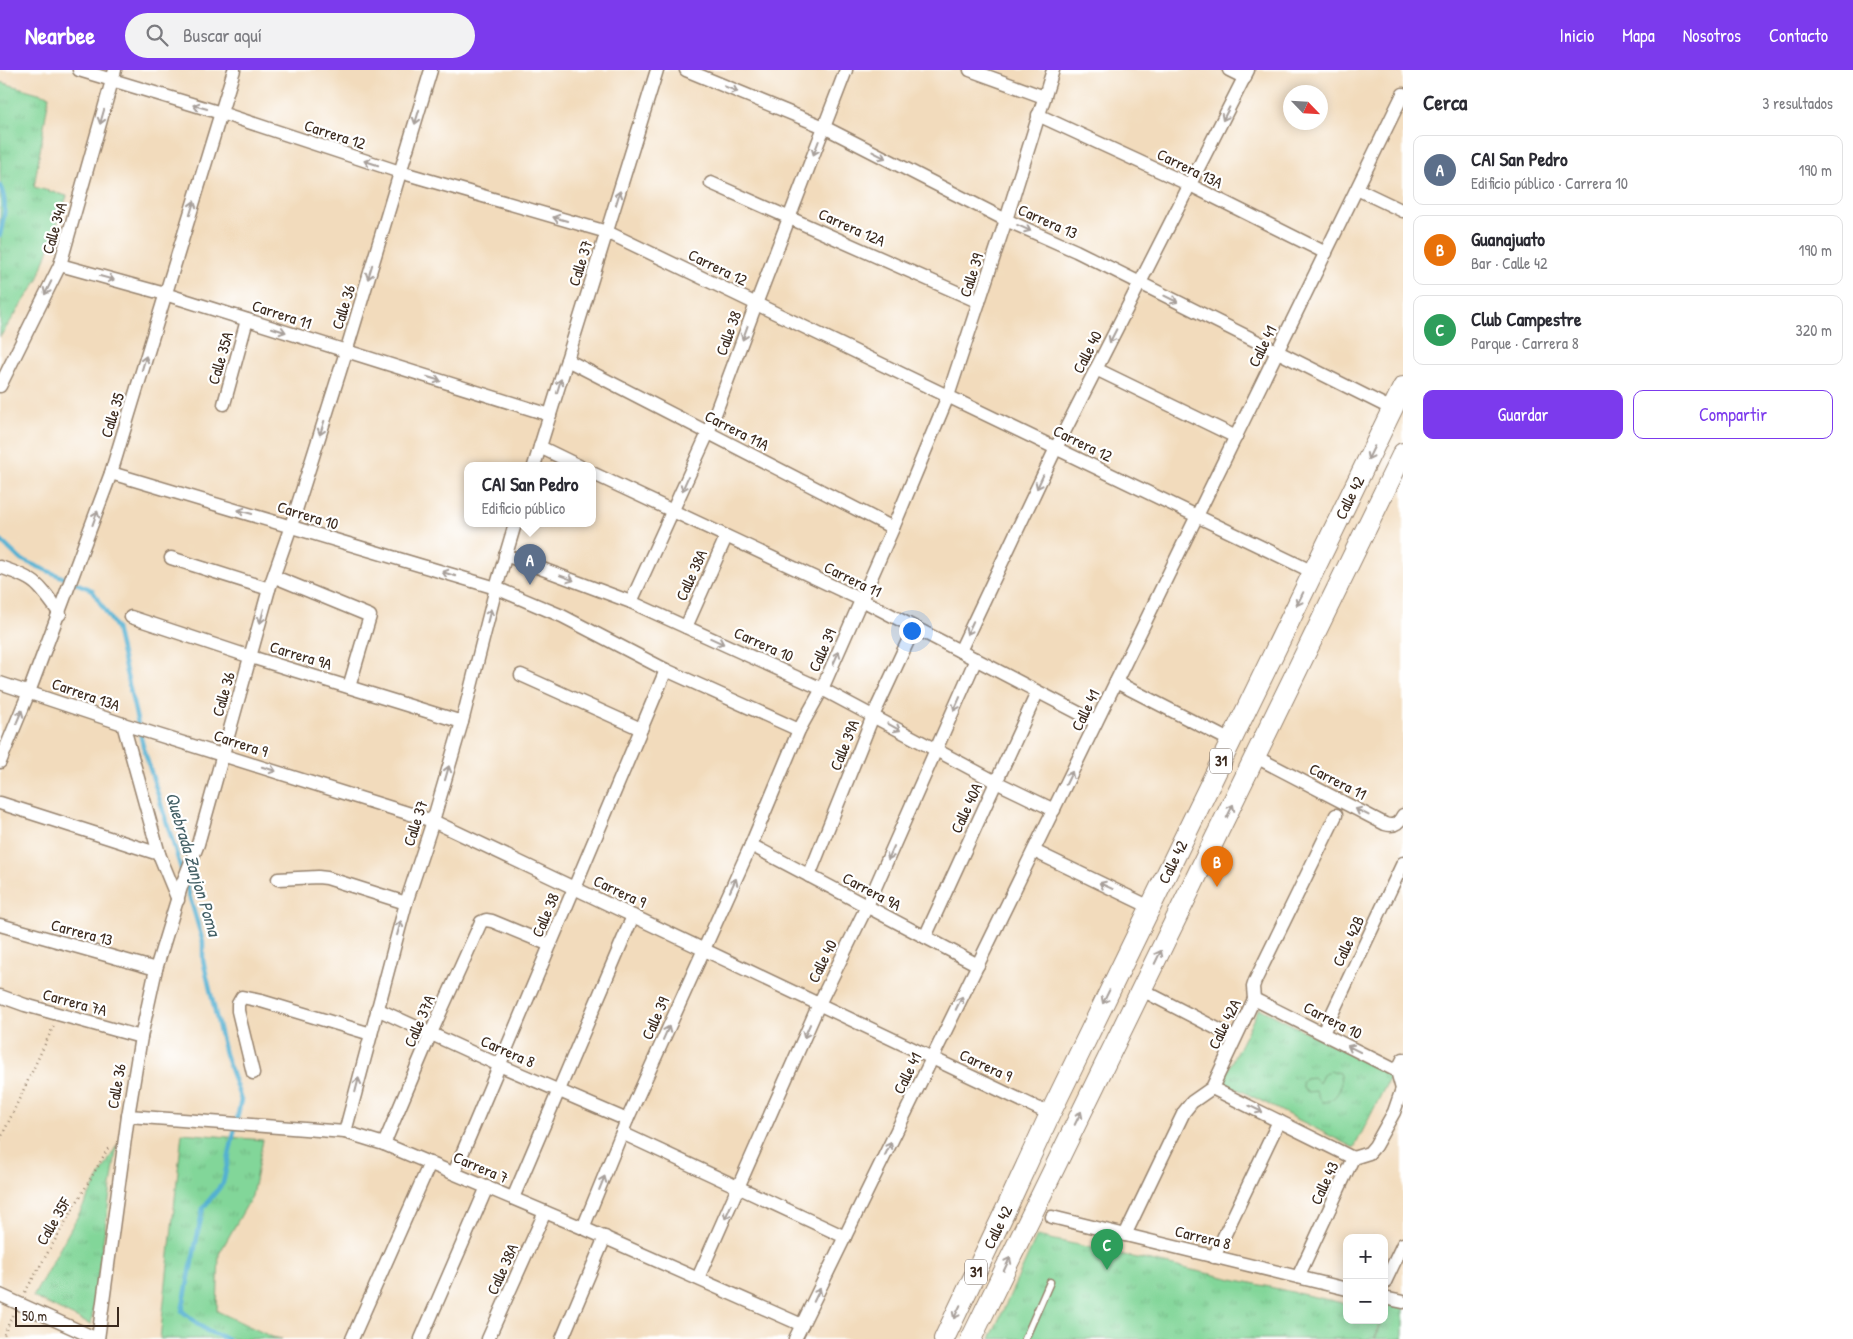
<!DOCTYPE html>
<html lang="es">
<meta charset="utf-8">
<style>
:root{--surface:#fff;--page:#f2f2f3;--text:#2b2b33;--muted:#7c7c81;--line:#e1e1e2;--accent:#7c3aed}
body{margin:0;font-family:"Patrick Hand",sans-serif;background:var(--page);color:var(--text)}
.controls{position:absolute;right:15px;bottom:15px;display:grid;overflow:hidden;border-radius:10px;box-shadow:0 2px 12px #0003}
.controls button{width:45px;height:45px;display:grid;place-items:center;padding:0;border:0;border-bottom:1px solid var(--line);background:var(--surface);color:var(--text);font:25px sans-serif}
.compass{position:absolute;left:1283px;top:15px;width:45px;height:45px;border-radius:50%;background:var(--surface);box-shadow:0 2px 12px #0003;rotate:115deg}
.scale{position:absolute;left:15px;bottom:12px;width:104px;box-sizing:border-box;padding-left:5px;border:2px solid #3b2a1e;border-top:0;font-size:14px;line-height:18px;white-space:nowrap;color:#3b2a1e;-webkit-text-stroke:4px #fff;paint-order:stroke}
.you{position:absolute;left:911px;top:560px;width:18px;height:18px;margin:-12px;border:4px solid #fff;border-radius:50%;background:#1a73e8;box-shadow:0 0 0 8px #1a73e833}
.badge{display:grid;place-items:center;width:32px;height:32px;border-radius:50%;background:var(--accent);color:#fff;font-size:16px;font-weight:700}
.pin{position:absolute;translate:-50% -41px;filter:drop-shadow(0 1px 2px #0008)}
.pin::after{content:'';position:absolute;top:26px;width:18px;height:15px;background:inherit;clip-path:polygon(0 0,100% 0,50% 100%)}
.popup{position:absolute;left:464px;top:392px;width:132px;height:65px;box-sizing:border-box;display:grid;place-content:center;border-radius:10px;background:var(--surface);filter:drop-shadow(0 1px 4px #0005);font-size:16px;white-space:nowrap;color:var(--muted)}
.popup b{font-size:19px;color:var(--text)}
.popup::after{content:'';position:absolute;left:50%;top:100%;margin-left:-10px;border:10px solid transparent;border-top-color:var(--surface)}
.list{margin:0;padding:0;list-style:none}
h2{display:flex;justify-content:space-between;align-items:center;height:65px;margin:0;padding:0 20px;font-size:21px}
h2 small{font-size:16px;font-weight:400;color:var(--muted)}
.list li{display:grid;grid-template-columns:32px 1fr auto;gap:15px;align-items:center;box-sizing:border-box;height:70px;margin:0 10px 10px;padding:0 10px;border:1px solid var(--line);border-radius:10px}
.list b{display:block;font-size:19px;white-space:nowrap}
.list p{margin:0;font-size:16px;white-space:nowrap;color:var(--muted)}
.list em{font-size:16px;font-style:normal;color:var(--muted)}
.actions{display:flex;gap:10px;padding:15px 20px}
.actions a{flex:1;padding:11px 0;border:1px solid var(--accent);border-radius:10px;text-align:center;font-size:18px;color:var(--accent)}
.actions .main{background:var(--accent);color:#fff}
.icon{flex:none;width:28px;height:28px;fill:none;stroke:currentColor;stroke-width:2;stroke-linecap:round;stroke-linejoin:round}
.map{position:relative;flex:none;width:1403px;height:1269px;overflow:hidden}
header{display:flex;align-items:center;gap:30px;box-sizing:border-box;height:70px;padding:0 25px;background:var(--accent);color:#fff}
header strong{font-size:24px}
nav{display:flex;gap:28px;margin-inline-start:auto;font-size:18px}
.search{width:350px;height:45px;background:var(--page);display:flex;align-items:center;gap:12px;box-sizing:border-box;padding:0 18px;border-radius:28px;color:var(--muted);font-size:19px}
main{display:flex}
aside{flex:1;background:var(--surface)}
.map>svg:first-child{display:block}
</style>
<header>
<strong>Nearbee</strong>
<div class="search"><svg class="icon" aria-label="search" viewBox="0 0 24 24"><circle cx="10" cy="10" r="6"/><path d="M15 15l6 6"/></svg>Buscar aquí</div>
<nav><a>Inicio</a><a>Mapa</a><a>Nosotros</a><a>Contacto</a></nav>
</header>
<main>
<div class="map">
<svg width="1403" height="1269" viewBox="0 0 1403 1269">
<defs>
<pattern id="park-tufts" width="24" height="20" patternUnits="userSpaceOnUse" patternTransform="scale(1.25)"><rect width="24" height="20" fill="#82d699"/><path d="M3 7l-1-3M5 7V3M7 7l1-3M15 17l-1-3M17 17v-4M19 17l1-3" fill="none" stroke="#71b883"/></pattern>
</defs>
<rect width="100%" height="100%" fill="#fff"/>
<filter id="ink" filterUnits="userSpaceOnUse"><feTurbulence type="fractalNoise" baseFrequency=".02" numOctaves="2"/><feDisplacementMap in="SourceGraphic" scale="10" xChannelSelector="R" yChannelSelector="G"/><feConvolveMatrix kernelMatrix="1 2 1 2 8 2 1 2 1" color-interpolation-filters="sRGB"/></filter>
<filter id="wash" filterUnits="userSpaceOnUse"><feTurbulence type="fractalNoise" baseFrequency=".0096" numOctaves="4" result="noise"/><feDisplacementMap in="SourceGraphic" scale="20" xChannelSelector="R" yChannelSelector="G"/><feGaussianBlur stdDeviation="1.12" result="paint"/><feColorMatrix in="noise" values="0 0 0 0 0 0 0 0 0 0 0 0 0 0 0 0 0 1.4 0 .05"/><feComposite in="paint" operator="in"/></filter>
<g filter="url(#wash)">
<rect width="100%" height="100%" fill="#f2dbbc"/>
<!-- park -->
<g fill="url(#park-tufts)" stroke="#5e805c">
<polygon points="0,12 49,26 34,117 67,126 38,210 0,267"/>
<polygon points="1259,938 1391,1005 1354,1078 1222,1011"/>
<polygon points="182,1063 263,1070 252,1126 219,1184 217,1241 272,1267 282,1269 160,1269"/>
<polygon points="117,1075 91,1255 33,1227"/>
<polygon points="1037,1166 1347,1234 1347,1250 1381,1250 1374,1269 990,1269"/>
<polygon points="1391,1230 1403,1233 1403,1269 1375,1269"/>
</g>
<!-- pitch -->
<path fill="#82d699" stroke="#5e805c" d="M1330 1000 1339 1003C1344 1015 1338 1031 1323 1032L1319 1029 1316 1021 1309 1022 1304 1020 1302 1013 1305 1008 1313 1007 1319 1013 1323 1005Z"/>
<g fill="none" stroke-linecap="round" stroke-linejoin="round">
<!-- stream -->
<g stroke="#52b0d1" stroke-width="4.5">
<path d="M0 116C8 132 4 147 0 165"/>
<polyline points="0,470 20,489 92,520 116,558 143,676 183,805"/>
<polyline points="186,814 203,872 203,890 225,984 241,1030 223,1113 203,1138 182,1241 207,1261 228,1269"/>
</g>
</g>
</g>
<g filter="url(#ink)">
<g fill="none" stroke-linecap="round" stroke-linejoin="round">
<defs>
<polyline id="service" points="1025,1269 1050,1212"/>
<g id="minor">
<polyline points="79,0 221,43 400,102 607,162 1313,502"/>
<polyline points="686,0 824,57 1006,150 1076,181 1392,339"/>
<polyline points="970,0 1044,27"/>
<polyline points="1229,0 1245,8"/>
<polyline points="1038,45 1190,115 1326,183"/>
<polyline points="711,113 979,232"/>
<polyline points="1357,119 1403,141"/>
<polyline points="60,195 165,224 550,345"/>
<polyline points="567,290 893,458"/>
<polyline points="1096,299 1236,367"/>
<polyline points="0,316 60,195 115,0"/>
<polyline points="224,334 247,250"/>
<polyline points="540,377 579,396"/>
<polyline points="534,396 657,0"/>
<polyline points="111,403 496,518 562,546 666,600 799,660"/>
<polyline points="592,403 862,530 1096,652"/>
<polyline points="505,485 631,532 822,619 996,712 1054,740"/>
<polyline points="171,488 269,519"/>
<path d="M0 497C36 509 38 513 60 544"/>
<polyline points="275,507 370,546 349,617"/>
<polyline points="631,532 708,363 756,234 846,0"/>
<polyline points="131,547 251,587 462,652"/>
<polyline points="686,557 726,467"/>
<polyline points="960,581 1056,378 1248,0"/>
<polyline points="521,605 641,659"/>
<polyline points="1116,612 1231,671"/>
<polyline points="0,613 123,654 433,751 1050,1044"/>
<polyline points="123,654 159,784 178,830"/>
<path d="M1256 687 1385 754C1394 757 1399 753 1403 745"/>
<polyline points="0,692 29,622 111,403 234,0"/>
<polyline points="0,733 159,784"/>
<polyline points="751,775 978,895"/>
<polyline points="1034,781 1150,837"/>
<polyline points="809,806 873,646 914,558"/>
<polyline points="278,809 318,807 327,808 406,833"/>
<polyline points="0,855 156,899"/>
<polyline points="925,867 1037,623"/>
<polyline points="1142,920 1235,968"/>
<polyline points="0,926 25,935 141,967"/>
<polyline points="1254,929 1397,1001"/>
<polyline points="377,939 499,995 627,1050"/>
<polyline points="1323,963 1403,793"/>
<polyline points="253,1003 238,941 238,934 242,927 261,931 371,964"/>
<polyline points="1212,1018 1353,1088"/>
<polyline points="128,1046 345,1062 384,1074 583,1158 802,1255"/>
<polyline points="345,1062 406,833 433,751 462,652 496,518 515,454"/>
<polyline points="622,1063 845,1167"/>
<polyline points="384,1074 431,963 481,852 486,850 492,851 550,875"/>
<polyline points="1353,1088 1369,1083 1375,1076 1394,1042 1402,1019 1397,1001 1403,989"/>
<polyline points="454,1103 666,600"/>
<polyline points="513,1128 633,846"/>
<polyline points="1052,1147 1347,1219"/>
<polyline points="583,1158 627,1050 751,775 799,660 822,619 893,458 948,326 1006,150 1053,0"/>
<polyline points="1125,1165 1184,1042 1192,1032 1212,1018 1254,929 1253,917 1255,911 1336,745"/>
<polyline points="1214,1187 1279,1051"/>
<polyline points="1298,1207 1353,1088"/>
<polyline points="698,1208 819,934 867,836 976,589"/>
<polyline points="1384,1214 1403,1174"/>
<polyline points="0,1225 97,1269"/>
<polyline points="1384,1228 1403,1232"/>
<polyline points="98,1269 128,1046 141,967 156,899 181,817 198,774 269,519 291,456 346,282 431,0"/>
<polyline points="352,1269 430,1093"/>
<polyline points="421,1269 487,1117"/>
<polyline points="488,1269 545,1142"/>
<polyline points="562,1269 605,1167"/>
<polyline points="795,1269 1403,24"/>
</g>
<g id="primary">
<path id="s1" d="M944 1269 1008 1135 1050 1044 1403 317"/>
<path d="M971 1269C1113 973 1260 679 1403 383"/>
</g>
</defs>
<!-- service casing -->
<use href="#service" stroke="#96826d" stroke-width="9"/>
<!-- minor casing -->
<use href="#minor" stroke="#96826d" stroke-width="15"/>
<!-- primary casing -->
<use href="#primary" stroke="#96826d" stroke-width="22"/>
<!-- path -->
<g stroke="#96826d" stroke-width="2.5" stroke-dasharray="1 4" stroke-linecap="butt">
<polyline points="0,1070 54,955"/>
<polyline points="25,1222 110,1075"/>
<polyline points="2,1269 13,1244"/>
</g>
<!-- service -->
<use href="#service" stroke="#fff" stroke-width="6"/>
<!-- minor -->
<use href="#minor" stroke="#fff" stroke-width="12"/>
<!-- primary -->
<use href="#primary" stroke="#fff" stroke-width="20"/>
</g>
<!-- one-way arrows -->
<defs><path id="oneway-shaft" d="M-6 0H5M1.5-3L5.5 0L1.5 3" fill="none" stroke-width="1.6" stroke-linecap="round" stroke-linejoin="round" transform="scale(1.25)"/></defs>
<g stroke="#a79f9a">
<use href="#oneway-shaft" transform="translate(731 19) rotate(23)"/>
<use href="#oneway-shaft" transform="translate(200 37) rotate(-164)"/>
<use href="#oneway-shaft" transform="translate(1226 44) rotate(117)"/>
<use href="#oneway-shaft" transform="translate(102 47) rotate(106)"/>
<use href="#oneway-shaft" transform="translate(417 47) rotate(107)"/>
<use href="#oneway-shaft" transform="translate(816 78) rotate(111)"/>
<use href="#oneway-shaft" transform="translate(879 85) rotate(27)"/>
<use href="#oneway-shaft" transform="translate(371 93) rotate(-162)"/>
<use href="#oneway-shaft" transform="translate(618 128) rotate(-73)"/>
<use href="#oneway-shaft" transform="translate(192 138) rotate(-73)"/>
<use href="#oneway-shaft" transform="translate(560 149) rotate(-164)"/>
<use href="#oneway-shaft" transform="translate(1024 158) rotate(24)"/>
<use href="#oneway-shaft" transform="translate(370 202) rotate(107)"/>
<use href="#oneway-shaft" transform="translate(107 208) rotate(15)"/>
<use href="#oneway-shaft" transform="translate(48 218) rotate(116)"/>
<use href="#oneway-shaft" transform="translate(1171 229) rotate(26)"/>
<use href="#oneway-shaft" transform="translate(279 260) rotate(18)"/>
<use href="#oneway-shaft" transform="translate(745 263) rotate(110)"/>
<use href="#oneway-shaft" transform="translate(1113 266) rotate(117)"/>
<use href="#oneway-shaft" transform="translate(144 293) rotate(-73)"/>
<use href="#oneway-shaft" transform="translate(434 309) rotate(17)"/>
<use href="#oneway-shaft" transform="translate(559 316) rotate(-73)"/>
<use href="#oneway-shaft" transform="translate(322 358) rotate(108)"/>
<use href="#oneway-shaft" transform="translate(1371 383) rotate(116)"/>
<use href="#oneway-shaft" transform="translate(1040 412) rotate(115)"/>
<use href="#oneway-shaft" transform="translate(685 414) rotate(114)"/>
<use href="#oneway-shaft" transform="translate(245 442) rotate(-164)"/>
<use href="#oneway-shaft" transform="translate(95 448) rotate(-70)"/>
<use href="#oneway-shaft" transform="translate(449 504) rotate(-163)"/>
<use href="#oneway-shaft" transform="translate(567 508) rotate(20)"/>
<use href="#oneway-shaft" transform="translate(1300 529) rotate(116)"/>
<use href="#oneway-shaft" transform="translate(262 546) rotate(105)"/>
<use href="#oneway-shaft" transform="translate(489 546) rotate(-76)"/>
<use href="#oneway-shaft" transform="translate(970 558) rotate(115)"/>
<use href="#oneway-shaft" transform="translate(717 571) rotate(24)"/>
<use href="#oneway-shaft" transform="translate(836 588) rotate(-66)"/>
<use href="#oneway-shaft" transform="translate(957 634) rotate(114)"/>
<use href="#oneway-shaft" transform="translate(19 647) rotate(-67)"/>
<use href="#oneway-shaft" transform="translate(894 657) rotate(29)"/>
<use href="#oneway-shaft" transform="translate(269 699) rotate(17)"/>
<use href="#oneway-shaft" transform="translate(447 703) rotate(-74)"/>
<use href="#oneway-shaft" transform="translate(1069 708) rotate(-64)"/>
<use href="#oneway-shaft" transform="translate(1230 741) rotate(-64)"/>
<use href="#oneway-shaft" transform="translate(1362 742) rotate(-153)"/>
<use href="#oneway-shaft" transform="translate(891 783) rotate(114)"/>
<use href="#oneway-shaft" transform="translate(733 815) rotate(-65)"/>
<use href="#oneway-shaft" transform="translate(1106 816) rotate(-155)"/>
<use href="#oneway-shaft" transform="translate(399 858) rotate(-75)"/>
<use href="#oneway-shaft" transform="translate(1158 887) rotate(-64)"/>
<use href="#oneway-shaft" transform="translate(1106 927) rotate(116)"/>
<use href="#oneway-shaft" transform="translate(959 933) rotate(-64)"/>
<use href="#oneway-shaft" transform="translate(807 961) rotate(114)"/>
<use href="#oneway-shaft" transform="translate(666 963) rotate(-66)"/>
<use href="#oneway-shaft" transform="translate(1354 979) rotate(-153)"/>
<use href="#oneway-shaft" transform="translate(357 1015) rotate(-76)"/>
<use href="#oneway-shaft" transform="translate(1256 1039) rotate(26)"/>
<use href="#oneway-shaft" transform="translate(1078 1048) rotate(-64)"/>
<use href="#oneway-shaft" transform="translate(888 1079) rotate(-64)"/>
<use href="#oneway-shaft" transform="translate(602 1113) rotate(-68)"/>
<use href="#oneway-shaft" transform="translate(728 1142) rotate(114)"/>
<use href="#oneway-shaft" transform="translate(1007 1194) rotate(-65)"/>
<use href="#oneway-shaft" transform="translate(817 1225) rotate(-64)"/>
<use href="#oneway-shaft" transform="translate(957 1242) rotate(116)"/>
</g>
</g>
<g text-anchor="middle" stroke-width="4.5" stroke-linejoin="round" paint-order="stroke">
<!-- shield labels -->
<g fill="#fff" stroke="#766a62" stroke-width="1">
<rect x="1210" y="678.5" width="22" height="25" rx="4"/>
<rect x="965" y="1189.5" width="22" height="25" rx="4"/>
</g>
<g font-size="15" font-weight="bold" fill="#3b2a1e">
<text x="1221" y="696">31</text>
<text x="976" y="1207">31</text>
</g>
<!-- street labels -->
<g font-size="16" fill="#3b2a1e" stroke="#fff">
<text transform="translate(335 64) rotate(18)" y="6">Carrera 12</text>
<text transform="translate(1190 98) rotate(26)" y="6">Carrera 13A</text>
<text transform="translate(1048 151) rotate(24)" y="6">Carrera 13</text>
<text transform="translate(852 157) rotate(24)" y="6">Carrera 12A</text>
<text transform="translate(54 158) rotate(-74)" y="6">Calle 34A</text>
<text transform="translate(580 193) rotate(-73)" y="6">Calle 37</text>
<text transform="translate(718 197) rotate(26)" y="6">Carrera 12</text>
<text transform="translate(971 205) rotate(-72)" y="6">Calle 39</text>
<text transform="translate(343 237) rotate(-73)" y="6">Calle 36</text>
<text transform="translate(282 244) rotate(18)" y="6">Carrera 11</text>
<text transform="translate(728 263) rotate(-70)" y="6">Calle 38</text>
<text transform="translate(1262 276) rotate(-64)" y="6">Calle 41</text>
<text transform="translate(1087 282) rotate(-63)" y="6">Calle 40</text>
<text transform="translate(220 288) rotate(-74)" y="6">Calle 35A</text>
<text transform="translate(112 345) rotate(-73)" y="6">Calle 35</text>
<text transform="translate(737 360) rotate(27)" y="6">Carrera 11A</text>
<text transform="translate(1083 373) rotate(26)" y="6">Carrera 12</text>
<text dy="6" stroke="none"><textPath href="#s1" startOffset="934">Calle 42</textPath></text>
<text transform="translate(308 445) rotate(17)" y="6">Carrera 10</text>
<text transform="translate(691 505) rotate(-66)" y="6">Calle 38A</text>
<text transform="translate(853 509) rotate(26)" y="6">Carrera 11</text>
<text transform="translate(764 574) rotate(24)" y="6">Carrera 10</text>
<text transform="translate(822 580) rotate(-66)" y="6">Calle 39</text>
<text transform="translate(301 585) rotate(17)" y="6">Carrera 9A</text>
<text transform="translate(86 624) rotate(19)" y="6">Carrera 13A</text>
<text transform="translate(223 624) rotate(-74)" y="6">Calle 36</text>
<text transform="translate(1085 640) rotate(-64)" y="6">Calle 41</text>
<text transform="translate(241 673) rotate(18)" y="6">Carrera 9</text>
<text transform="translate(844 675) rotate(-68)" y="6">Calle 39A</text>
<text transform="translate(1338 711) rotate(27)" y="6">Carrera 11</text>
<text transform="translate(966 738) rotate(-65)" y="6">Calle 40A</text>
<text transform="translate(415 753) rotate(-72)" y="6">Calle 37</text>
<text dy="6" stroke="none"><textPath href="#s1" startOffset="529">Calle 42</textPath></text>
<text transform="translate(620 821) rotate(25)" y="6">Carrera 9</text>
<text transform="translate(872 821) rotate(28)" y="6">Carrera 9A</text>
<text transform="translate(545 845) rotate(-67)" y="6">Calle 38</text>
<text transform="translate(82 862) rotate(15)" y="6">Carrera 13</text>
<text transform="translate(1348 871) rotate(-65)" y="6">Calle 42B</text>
<text transform="translate(822 891) rotate(-64)" y="6">Calle 40</text>
<text transform="translate(75 932) rotate(15)" y="6">Carrera 7A</text>
<text transform="translate(655 948) rotate(-66)" y="6">Calle 39</text>
<text transform="translate(1333 950) rotate(27)" y="6">Carrera 10</text>
<text transform="translate(419 951) rotate(-67)" y="6">Calle 37A</text>
<text transform="translate(1224 954) rotate(-64)" y="6">Calle 42A</text>
<text transform="translate(508 981) rotate(24)" y="6">Carrera 8</text>
<text transform="translate(986 995) rotate(25)" y="6">Carrera 9</text>
<text transform="translate(907 1003) rotate(-64)" y="6">Calle 41</text>
<text transform="translate(116 1016) rotate(-80)" y="6">Calle 36</text>
<text transform="translate(481 1097) rotate(23)" y="6">Carrera 7</text>
<text transform="translate(1324 1113) rotate(-65)" y="6">Calle 43</text>
<text transform="translate(53 1151) rotate(-60)" y="6">Calle 35F</text>
<text dy="6" stroke="none"><textPath href="#s1" startOffset="124">Calle 42</textPath></text>
<text transform="translate(1203 1167) rotate(14)" y="6">Carrera 8</text>
<text transform="translate(502 1199) rotate(-66)" y="6">Calle 38A</text>
</g>
<!-- water labels -->
<g font-size="18" font-style="italic" fill="#446066" stroke="#fff">
<text transform="translate(193 794) rotate(73)" y="6">Quebrada Zanjon Poma</text>
</g>
</g>
</svg>
<div class="controls">
<button>+</button>
<button>−</button>
</div>
<svg class="compass" viewBox="-18 -18 36 36"><path d="M0-13l5 13h-10z" fill="#e53935"/><path d="M0 13l5-13h-10z" fill="#7c7c81"/></svg>
<div class="scale">50 m</div>
<div class="you"></div>
<div class="pin badge" style="left:530px;top:515px;background:#5c6f8a">A</div>
<div class="popup"><b>CAI San Pedro</b>Edificio público</div>
<div class="pin badge" style="left:1217px;top:817px;background:#e8710a">B</div>
<div class="pin badge" style="left:1107px;top:1200px;background:#2e9e5b">C</div>
</div>
<aside>
<h2>Cerca<small>3 resultados</small></h2>
<ul class="list">
<li><span class="badge" style="background:#5c6f8a">A</span><div><b>CAI San Pedro</b><p>Edificio público · Carrera 10</p></div><em>190 m</em></li>
<li><span class="badge" style="background:#e8710a">B</span><div><b>Guanajuato</b><p>Bar · Calle 42</p></div><em>190 m</em></li>
<li><span class="badge" style="background:#2e9e5b">C</span><div><b>Club Campestre</b><p>Parque · Carrera 8</p></div><em>320 m</em></li>
</ul>
<div class="actions"><a class="main">Guardar</a><a>Compartir</a></div>
</aside>
</main>
